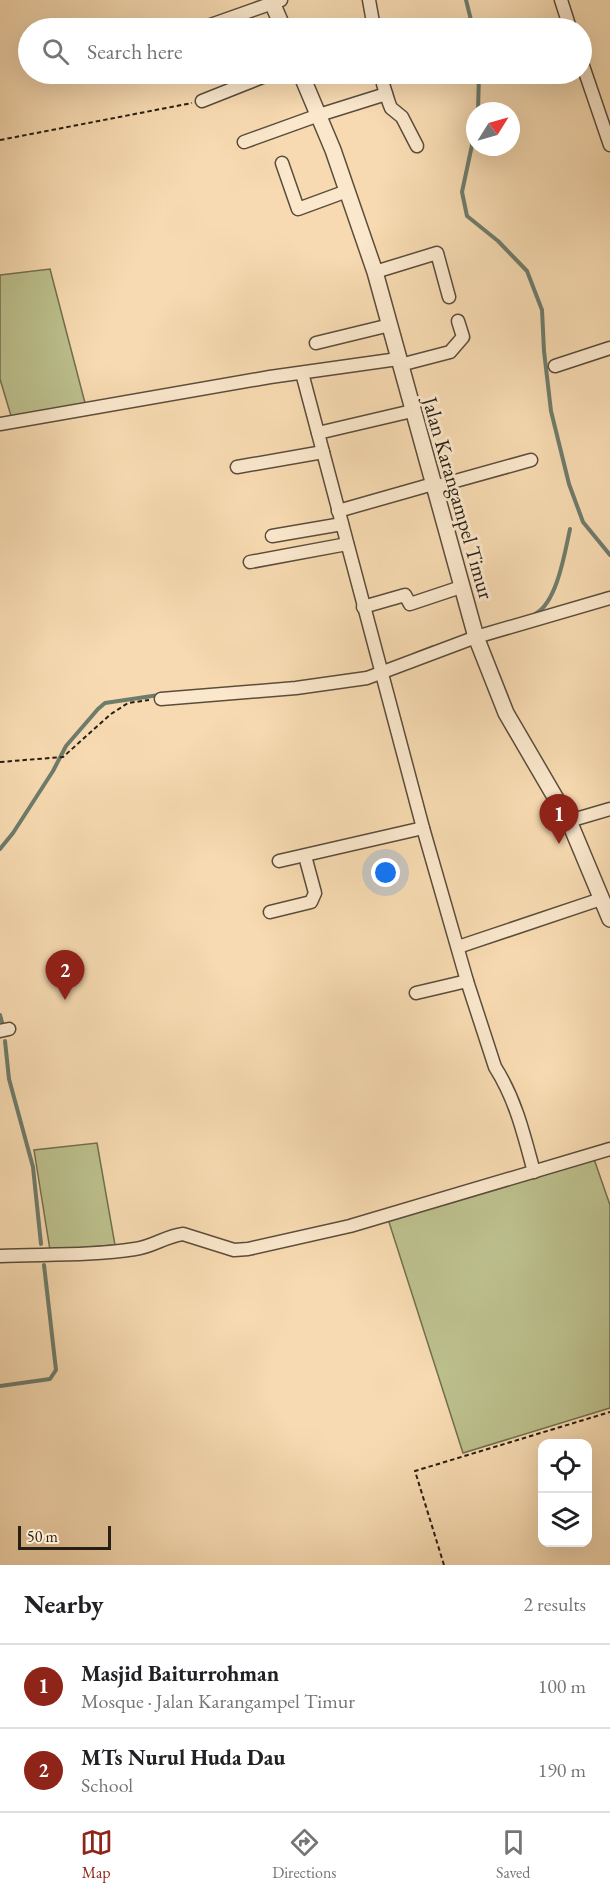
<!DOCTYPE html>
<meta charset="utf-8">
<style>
:root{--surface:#fff;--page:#f6f6f6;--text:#202124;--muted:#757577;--line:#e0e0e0;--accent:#8f2418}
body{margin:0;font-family:"EB Garamond",serif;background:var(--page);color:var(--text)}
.controls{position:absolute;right:18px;bottom:18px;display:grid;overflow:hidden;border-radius:12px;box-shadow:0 6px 24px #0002}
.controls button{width:54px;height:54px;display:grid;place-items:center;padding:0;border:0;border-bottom:2px solid var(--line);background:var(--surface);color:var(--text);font:30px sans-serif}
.compass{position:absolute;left:466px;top:102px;width:54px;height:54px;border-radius:50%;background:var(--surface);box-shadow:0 6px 24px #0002;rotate:53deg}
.scale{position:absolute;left:18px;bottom:15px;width:93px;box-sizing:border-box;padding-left:6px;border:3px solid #271e14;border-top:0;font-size:16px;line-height:21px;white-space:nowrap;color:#271e14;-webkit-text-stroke:4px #fae7cc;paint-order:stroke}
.you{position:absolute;left:386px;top:873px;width:21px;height:21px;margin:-15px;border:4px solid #fff;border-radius:50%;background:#1a73e8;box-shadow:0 0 0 9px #1a73e833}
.badge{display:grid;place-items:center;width:39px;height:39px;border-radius:50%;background:var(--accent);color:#fff;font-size:20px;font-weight:700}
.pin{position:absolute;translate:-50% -50px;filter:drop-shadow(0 2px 3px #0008)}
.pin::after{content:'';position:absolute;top:32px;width:21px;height:18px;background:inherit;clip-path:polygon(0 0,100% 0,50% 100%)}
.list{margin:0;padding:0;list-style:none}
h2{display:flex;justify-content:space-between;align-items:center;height:78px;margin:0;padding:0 24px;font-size:26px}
h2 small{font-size:20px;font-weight:400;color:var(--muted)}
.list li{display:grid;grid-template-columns:39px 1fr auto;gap:18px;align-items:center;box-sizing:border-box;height:84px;padding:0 24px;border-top:2px solid var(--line)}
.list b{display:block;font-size:22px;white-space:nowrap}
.list p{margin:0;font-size:20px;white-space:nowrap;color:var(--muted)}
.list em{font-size:20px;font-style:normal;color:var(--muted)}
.icon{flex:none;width:33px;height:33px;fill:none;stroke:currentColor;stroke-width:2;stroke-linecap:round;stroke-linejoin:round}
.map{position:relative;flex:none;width:610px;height:1565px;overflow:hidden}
.search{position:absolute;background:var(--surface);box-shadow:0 6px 24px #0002;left:18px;right:18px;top:18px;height:66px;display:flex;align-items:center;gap:15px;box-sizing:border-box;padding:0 21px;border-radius:33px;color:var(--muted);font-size:22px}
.sheet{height:246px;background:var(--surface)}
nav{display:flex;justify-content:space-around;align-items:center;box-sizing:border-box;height:84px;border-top:2px solid var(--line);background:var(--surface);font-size:16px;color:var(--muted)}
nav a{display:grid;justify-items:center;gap:3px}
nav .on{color:var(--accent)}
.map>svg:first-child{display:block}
</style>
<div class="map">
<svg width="610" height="1565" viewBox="0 0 610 1565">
<rect width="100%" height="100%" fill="#f7dab1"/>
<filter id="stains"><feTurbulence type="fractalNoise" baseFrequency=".00333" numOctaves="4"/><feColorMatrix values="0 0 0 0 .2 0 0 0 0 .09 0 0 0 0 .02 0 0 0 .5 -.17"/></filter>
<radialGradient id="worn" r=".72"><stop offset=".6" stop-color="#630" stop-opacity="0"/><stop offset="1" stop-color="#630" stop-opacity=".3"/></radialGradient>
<!-- green -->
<g fill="#bcc08d" stroke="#726f50" stroke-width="1.5">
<polygon points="50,269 85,403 11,416 0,379 0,275"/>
<polygon points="97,1143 115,1245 50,1250 34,1150"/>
<polygon points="594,1159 610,1205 610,1408 463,1453 388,1219"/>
</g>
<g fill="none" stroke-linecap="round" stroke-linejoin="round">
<!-- stream -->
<g stroke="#6e7c6c" stroke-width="4">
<polyline points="466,0 473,28"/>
<polyline points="478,111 479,74"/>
<polyline points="475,131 462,192 467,216 498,241 527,271 542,310 544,351 551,411 569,484 583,522 610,555"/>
<path d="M535 614C557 603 565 552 570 529"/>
<polyline points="415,654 433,647"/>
<polyline points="0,849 13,833 53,771 66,746 98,709 105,703 159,695"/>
<polyline points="0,1015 2,1022"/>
<polyline points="5,1041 9,1079 33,1167 41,1244"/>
<polyline points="0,1386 50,1379 56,1370 44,1265"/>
</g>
<defs>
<g id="minor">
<polyline points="369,0 374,28"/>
<polyline points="561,0 570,28"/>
<polyline points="202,28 281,0"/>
<polyline points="582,63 610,145"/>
<polyline points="384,74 383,84 389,103 391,108 402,117 417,146"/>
<polyline points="202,101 270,74"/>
<polyline points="244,142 319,115 386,94"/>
<polyline points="282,163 298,209 347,191"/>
<polyline points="375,272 437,253 449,297"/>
<polyline points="316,343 390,325"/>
<polyline points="400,365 450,352 463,337 458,321"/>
<polyline points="555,366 610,348"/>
<path d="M302 373 423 828 467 981 495 1067C516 1100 524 1135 534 1172"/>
<polyline points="0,424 270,377 398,359"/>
<polyline points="318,433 412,411"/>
<polyline points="237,467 323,452"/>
<polyline points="434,487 531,460"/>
<polyline points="338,511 433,484"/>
<polyline points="272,536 342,524"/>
<polyline points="250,562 347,544"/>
<polyline points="363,607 405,595 410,604 461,587"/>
<polyline points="161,699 296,688 367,678 476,637 610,598"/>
<polyline points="569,821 610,809"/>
<polyline points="279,861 423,828"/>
<polyline points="270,912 311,902 315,893 305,856"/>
<polyline points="458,947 601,899"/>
<polyline points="416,993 467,981"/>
<polyline points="0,1031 9,1029"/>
<path d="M0 1256C45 1254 90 1256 135 1249 152 1247 166 1236 183 1234L234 1250 248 1249 350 1226 610 1149"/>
</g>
<g id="tertiary">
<polyline points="271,0 283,28"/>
<polyline points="301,74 333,150 375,272 476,637 506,713 569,821 610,919"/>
</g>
</defs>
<!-- minor casing -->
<use href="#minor" stroke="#5b4d3b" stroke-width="15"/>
<!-- tertiary casing -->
<use href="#tertiary" stroke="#5b4d3b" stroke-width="18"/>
<!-- path -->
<g stroke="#271e14" stroke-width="2" stroke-dasharray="4.5 3" stroke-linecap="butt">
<polyline points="0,140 192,103"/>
<polyline points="0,762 63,757 111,714 128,703 149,700"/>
<polyline points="444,1565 415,1471 610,1412"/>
</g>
<!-- minor -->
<use href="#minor" stroke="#fae7cc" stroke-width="12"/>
<!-- tertiary -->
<use href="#tertiary" stroke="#fae7cc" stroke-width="15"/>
</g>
<g text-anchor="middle" stroke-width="6" stroke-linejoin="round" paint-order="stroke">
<!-- street labels -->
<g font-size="21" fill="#271e14" stroke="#fae7cc">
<text transform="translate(458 498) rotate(74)" y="7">Jalan Karangampel Timur</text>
</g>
</g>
<rect width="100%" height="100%" filter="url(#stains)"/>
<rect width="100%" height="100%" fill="url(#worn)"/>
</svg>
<div class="controls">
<button><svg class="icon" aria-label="locate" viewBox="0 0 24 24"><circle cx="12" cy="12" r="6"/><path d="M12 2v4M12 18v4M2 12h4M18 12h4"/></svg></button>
<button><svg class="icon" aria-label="layers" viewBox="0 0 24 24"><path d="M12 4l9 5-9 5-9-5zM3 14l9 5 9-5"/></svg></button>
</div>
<svg class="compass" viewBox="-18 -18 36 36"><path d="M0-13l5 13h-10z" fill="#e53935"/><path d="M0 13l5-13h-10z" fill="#757577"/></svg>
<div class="scale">50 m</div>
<div class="you"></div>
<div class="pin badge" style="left:559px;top:844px">1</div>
<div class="pin badge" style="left:65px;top:1000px">2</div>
<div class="search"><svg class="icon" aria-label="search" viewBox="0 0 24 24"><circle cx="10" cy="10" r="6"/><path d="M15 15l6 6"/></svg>Search here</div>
</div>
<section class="sheet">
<h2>Nearby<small>2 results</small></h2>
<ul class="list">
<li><span class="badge">1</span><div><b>Masjid Baiturrohman</b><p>Mosque · Jalan Karangampel Timur</p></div><em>100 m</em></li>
<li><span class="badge">2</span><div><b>MTs Nurul Huda Dau</b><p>School</p></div><em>190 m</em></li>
</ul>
</section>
<nav>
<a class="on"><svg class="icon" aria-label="map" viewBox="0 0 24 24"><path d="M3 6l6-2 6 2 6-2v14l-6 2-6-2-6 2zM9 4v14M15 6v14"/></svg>Map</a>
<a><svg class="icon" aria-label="directions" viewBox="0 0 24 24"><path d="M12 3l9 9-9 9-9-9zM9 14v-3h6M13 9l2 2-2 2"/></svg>Directions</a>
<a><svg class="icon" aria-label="saved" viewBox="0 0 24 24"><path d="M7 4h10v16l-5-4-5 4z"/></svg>Saved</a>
</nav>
